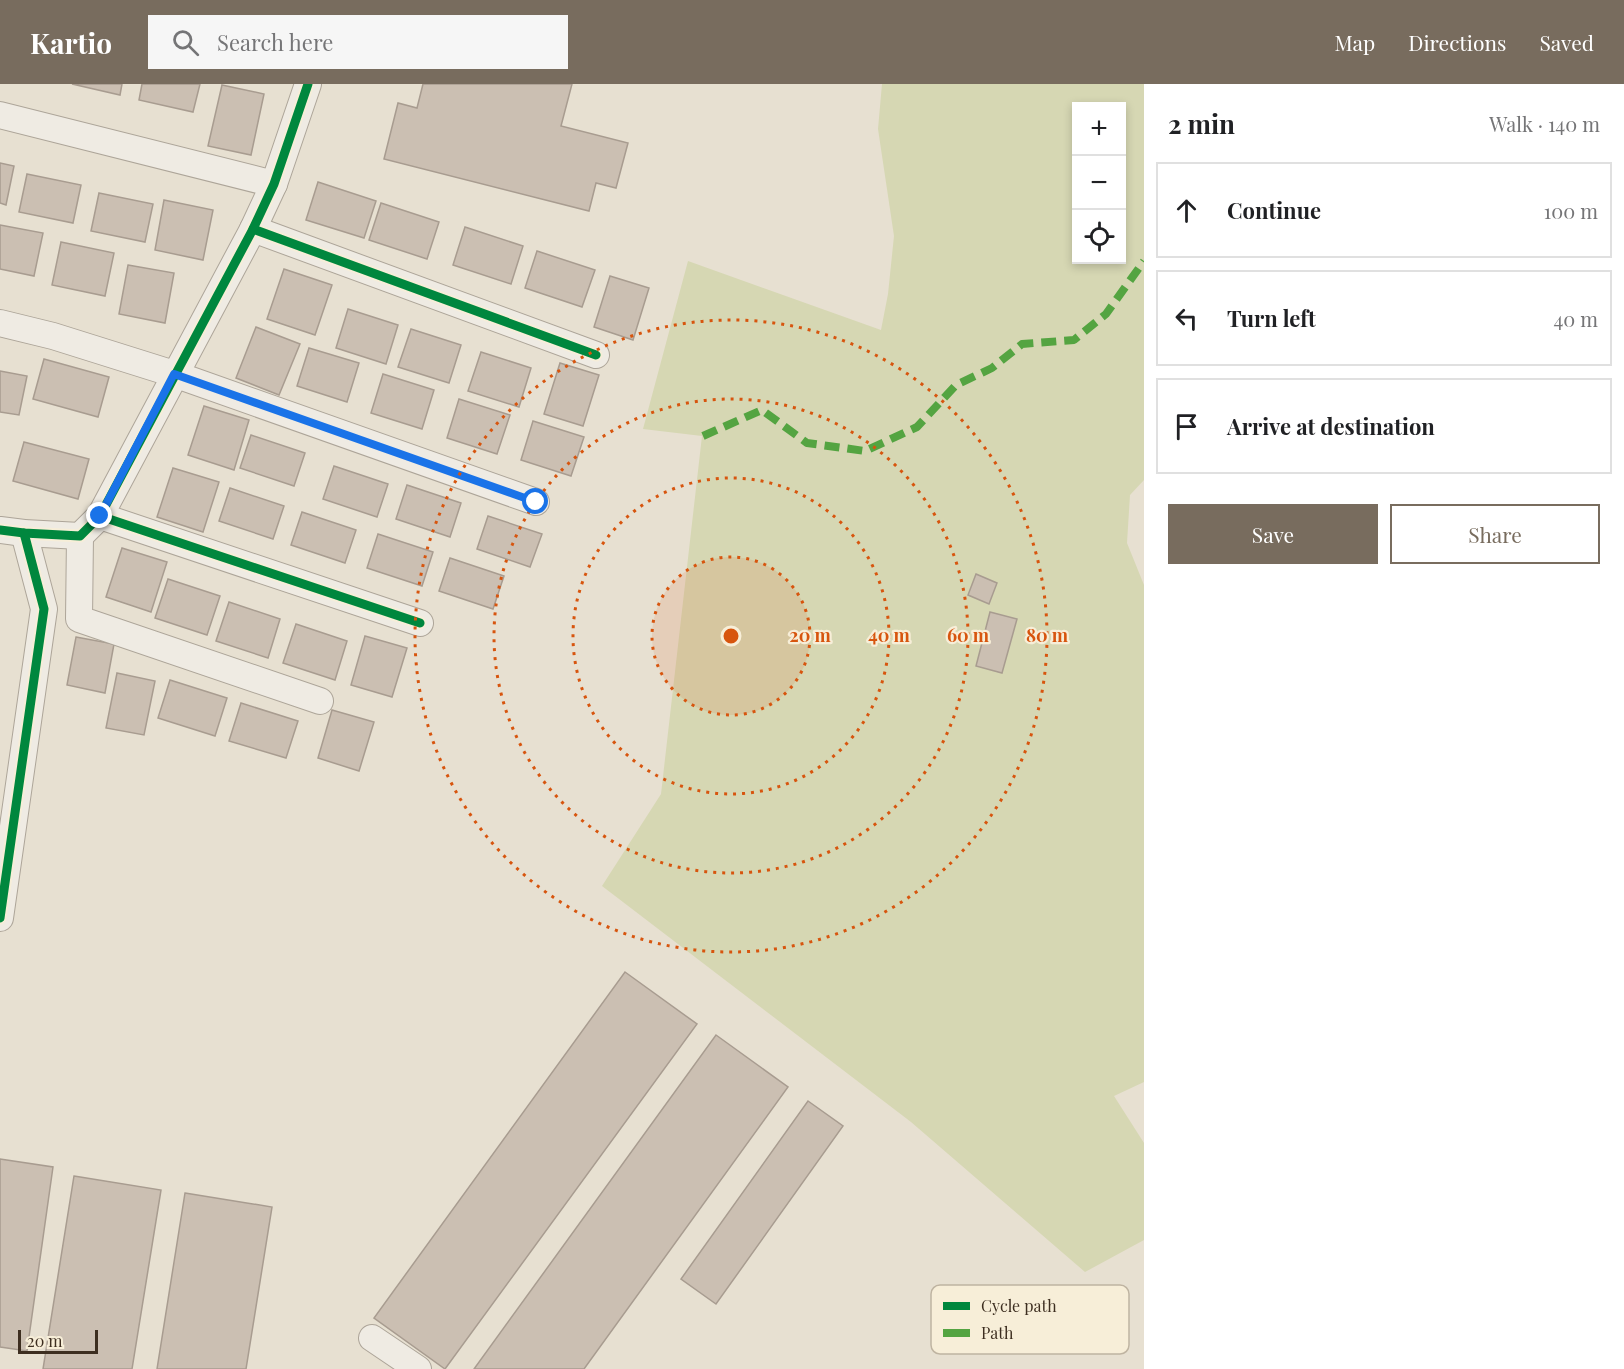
<!DOCTYPE html>
<meta charset="utf-8">
<style>
:root{--surface:#fff;--page:#f6f6f6;--text:#202124;--muted:#757577;--line:#e0e0e0;--accent:#786c5e}
body{margin:0;font-family:"Playfair Display",serif;background:var(--page);color:var(--text)}
.controls{position:absolute;right:18px;top:18px;display:grid;overflow:hidden;border-radius:0px;box-shadow:0 3px 9px #0003}
.controls button{width:54px;height:54px;display:grid;place-items:center;padding:0;border:0;border-bottom:2px solid var(--line);background:var(--surface);color:var(--text);font:30px sans-serif}
.scale{position:absolute;left:18px;bottom:15px;width:80px;box-sizing:border-box;padding-left:6px;border:3px solid #3d2e20;border-top:0;font-size:16px;line-height:21px;white-space:nowrap;color:#3d2e20;-webkit-text-stroke:4px #f7eed8;paint-order:stroke}
.stop{position:absolute;width:18px;height:18px;margin:-14px;border:4px solid #1a73e8;border-radius:50%;background:#fff}
.stop.end{background:#1a73e8;border-color:#fff;box-shadow:0 2px 6px #0008}
.list{margin:0;padding:0;list-style:none}
h2{display:flex;justify-content:space-between;align-items:center;height:78px;margin:0;padding:0 24px;font-size:26px}
h2 small{font-size:20px;font-weight:400;color:var(--muted)}
.list li{display:grid;grid-template-columns:39px 1fr auto;gap:18px;align-items:center;box-sizing:border-box;height:96px;margin:0 12px 12px;padding:0 12px;border:2px solid var(--line);border-radius:0px}
.list b{display:block;font-size:22px;white-space:nowrap}
.list em{font-size:20px;font-style:normal;color:var(--muted)}
.actions{display:flex;gap:12px;padding:18px 24px}
.actions a{flex:1;padding:14px 0;border:2px solid var(--accent);border-radius:0px;text-align:center;font-size:21px;color:var(--accent)}
.actions .main{background:var(--accent);color:#fff}
.icon{flex:none;width:33px;height:33px;fill:none;stroke:currentColor;stroke-width:2;stroke-linecap:round;stroke-linejoin:round}
.map{position:relative;flex:none;width:1144px;height:1285px;overflow:hidden}
header{display:flex;align-items:center;gap:36px;box-sizing:border-box;height:84px;padding:0 30px;background:var(--accent);color:#fff}
header strong{font-size:28px}
nav{display:flex;gap:33px;margin-inline-start:auto;font-size:21px}
.search{width:420px;height:54px;background:var(--page);display:flex;align-items:center;gap:15px;box-sizing:border-box;padding:0 21px;border-radius:0px;color:var(--muted);font-size:22px}
main{display:flex}
aside{flex:1;background:var(--surface)}
.map>svg:first-child{display:block}
</style>
<header>
<strong>Kartio</strong>
<div class="search"><svg class="icon" aria-label="search" viewBox="0 0 24 24"><circle cx="10" cy="10" r="6"/><path d="M15 15l6 6"/></svg>Search here</div>
<nav><a>Map</a><a>Directions</a><a>Saved</a></nav>
</header>
<main>
<div class="map">
<svg width="1144" height="1285" viewBox="0 0 1144 1285">
<rect width="100%" height="100%" fill="#e7e0d1"/>
<!-- green -->
<path fill="#d6d7b3" fill-rule="evenodd" d="M882 0H1144V396L1130 411 1127 459 1144 501V998L1114 1012 1144 1059V1156L1085 1188 911 1038 602 802 661 710 702 352 643 345 688 177 881 246 888 210 894 152 878 45ZM1076 22H1122V176H1076Z"/>
<!-- building -->
<g fill="#cbbfb2" stroke="#a89c90" stroke-width="1.5">
<polygon points="72,0 122,0 120,11"/>
<polygon points="142,0 200,0 193,28 139,16"/>
<polygon points="423,0 572,0 561,42 628,59 616,104 596,99 589,127 384,75 398,19 417,24"/>
<polygon points="222,1 264,10 251,71 208,62"/>
<polygon points="0,79 14,82 6,121 0,119"/>
<polygon points="27,90 81,101 73,139 19,128"/>
<polygon points="318,98 376,117 364,154 306,136"/>
<polygon points="99,109 153,120 145,158 91,147"/>
<polygon points="164,116 213,126 203,176 155,166"/>
<polygon points="381,119 439,138 427,175 369,156"/>
<polygon points="0,141 43,149 34,192 0,185"/>
<polygon points="465,143 523,162 511,200 453,181"/>
<polygon points="61,158 114,169 105,212 52,201"/>
<polygon points="537,167 595,186 582,223 525,204"/>
<polygon points="128,181 174,189 165,239 119,230"/>
<polygon points="284,185 332,201 315,251 267,235"/>
<polygon points="610,192 649,204 633,256 594,243"/>
<polygon points="348,225 398,241 386,280 336,264"/>
<polygon points="256,243 300,260 279,311 236,294"/>
<polygon points="411,245 461,261 449,299 398,283"/>
<polygon points="309,264 359,279 347,318 297,302"/>
<polygon points="481,268 531,284 519,323 468,307"/>
<polygon points="44,275 109,293 98,333 33,315"/>
<polygon points="560,279 599,291 583,342 544,330"/>
<polygon points="0,287 27,292 19,331 0,328"/>
<polygon points="383,290 434,306 422,345 371,329"/>
<polygon points="459,315 510,331 497,370 447,354"/>
<polygon points="204,322 249,336 234,386 188,371"/>
<polygon points="533,337 584,353 571,392 521,376"/>
<polygon points="251,351 305,369 294,402 240,384"/>
<polygon points="24,358 89,375 78,415 13,397"/>
<polygon points="334,382 388,400 377,433 323,415"/>
<polygon points="173,384 219,398 203,448 157,433"/>
<polygon points="407,401 461,419 450,453 396,435"/>
<polygon points="230,404 284,422 273,455 219,437"/>
<polygon points="302,428 356,446 345,479 291,461"/>
<polygon points="488,432 542,450 530,483 477,465"/>
<polygon points="378,450 433,468 422,502 367,484"/>
<polygon points="122,464 167,478 151,528 106,513"/>
<polygon points="450,474 504,492 493,525 439,507"/>
<polygon points="976,490 997,499 989,520 968,511"/>
<polygon points="168,495 220,512 207,551 155,534"/>
<polygon points="229,518 280,535 268,574 216,557"/>
<polygon points="990,528 1017,535 1002,589 976,582"/>
<polygon points="296,540 347,557 335,596 283,579"/>
<polygon points="365,552 407,564 392,613 351,601"/>
<polygon points="76,553 114,560 105,609 67,601"/>
<polygon points="117,589 155,597 144,651 106,644"/>
<polygon points="170,596 227,614 215,652 158,634"/>
<polygon points="241,619 298,637 286,674 229,657"/>
<polygon points="332,626 374,638 359,687 318,674"/>
<polygon points="625,888 697,940 445,1285 374,1234"/>
<polygon points="716,951 788,1003 584,1285 474,1285"/>
<polygon points="808,1017 843,1042 716,1220 681,1195"/>
<polygon points="0,1075 53,1083 27,1267 0,1263"/>
<polygon points="74,1092 161,1106 132,1285 43,1285"/>
<polygon points="185,1109 272,1123 246,1285 157,1285"/>
</g>
<g fill="none" stroke-linecap="round" stroke-linejoin="round">
<defs>
<g id="minor">
<polyline points="0,31 274,100"/>
<polyline points="253,145 596,271"/>
<polyline points="0,239 53,252 174,290 536,418"/>
<polyline points="100,432 420,539"/>
<polyline points="0,446 24,449 80,452 100,432 253,145 274,100 308,0"/>
<polyline points="80,452 79,535 320,617"/>
<polyline points="0,834 44,525 24,449"/>
<polyline points="372,1254 418,1285"/>
</g>
</defs>
<!-- minor casing -->
<use href="#minor" stroke="#ada599" stroke-width="28"/>
<!-- minor -->
<use href="#minor" stroke="#efebe3" stroke-width="26"/>
<!-- quiet -->
<polyline stroke="#54a441" stroke-width="8" stroke-dasharray="15 8" stroke-linecap="butt" points="703,352 762,326 807,359 865,367 917,343 956,301 992,284 1022,260 1074,256 1106,230 1144,177"/>
<defs>
<g id="cycleway">
<polyline points="253,145 596,271"/>
<polyline points="100,432 420,539"/>
<polyline points="0,446 24,449 80,452 100,432 253,145 274,100 308,0"/>
<polyline points="0,834 44,525 24,449"/>
</g>
</defs>
<!-- cycleway casing -->
<use href="#cycleway" stroke="#f7eed8" stroke-width="13"/>
<!-- cycleway -->
<use href="#cycleway" stroke="#00873e" stroke-width="9"/>
</g>
<g fill="none" stroke-linecap="round" stroke-linejoin="round">
<!-- route -->
<polyline stroke="#1a73e8" stroke-width="8" points="100,432 174,290 536,418"/>
</g>
<!-- distance rings -->
<circle cx="731" cy="552" r="79" fill="#d7550e" fill-opacity=".12"/>
<g fill="none" stroke="#d7550e" stroke-width="3" stroke-dasharray="3 6">
<circle cx="731" cy="552" r="79"/>
<circle cx="731" cy="552" r="158"/>
<circle cx="731" cy="552" r="237"/>
<circle cx="731" cy="552" r="316"/>
</g>
<!-- legend -->
<rect x="931" y="1201" width="198" height="69" rx="9" fill="#f7eed8" stroke="#bfb4a1" stroke-width="1.5"/>
<rect x="943" y="1218" width="27" height="8" fill="#00873e"/>
<rect x="943" y="1245" width="27" height="8" fill="#54a441"/>
<g font-size="16" fill="#3d2e20">
<text x="981" y="1228">Cycle path</text>
<text x="981" y="1255">Path</text>
</g>
<circle cx="731" cy="552" r="9" fill="#d7550e" stroke="#f7eed8" stroke-width="3"/>
<g font-size="18" text-anchor="middle" font-weight="bold" fill="#d7550e" stroke="#f7eed8" stroke-width="4.5" stroke-linejoin="round" paint-order="stroke">
<text x="810" y="558">20 m</text>
<text x="889" y="558">40 m</text>
<text x="968" y="558">60 m</text>
<text x="1047" y="558">80 m</text>
</g>
</svg>
<div class="controls">
<button>+</button>
<button>−</button>
<button><svg class="icon" aria-label="locate" viewBox="0 0 24 24"><circle cx="12" cy="12" r="6"/><path d="M12 2v4M12 18v4M2 12h4M18 12h4"/></svg></button>
</div>
<div class="scale">20 m</div>
<div class="stop" style="left:536px;top:418px"></div>
<div class="stop end" style="left:100px;top:432px"></div>
</div>
<aside>
<h2>2 min<small>Walk · 140 m</small></h2>
<ul class="list">
<li><svg class="icon" aria-label="ahead" viewBox="0 0 24 24"><path d="M12 20V5M6 11l6-6 6 6"/></svg><div><b>Continue</b></div><em>100 m</em></li>
<li><svg class="icon" aria-label="left" viewBox="0 0 24 24"><path d="M17 20v-9H6M10 6l-5 5 5 5"/></svg><div><b>Turn left</b></div><em>40 m</em></li>
<li><svg class="icon" aria-label="arrive" viewBox="0 0 24 24"><path d="M6 21V4h12l-3 4 3 4H6"/></svg><div><b>Arrive at destination</b></div></li>
</ul>
<div class="actions"><a class="main">Save</a><a>Share</a></div>
</aside>
</main>
